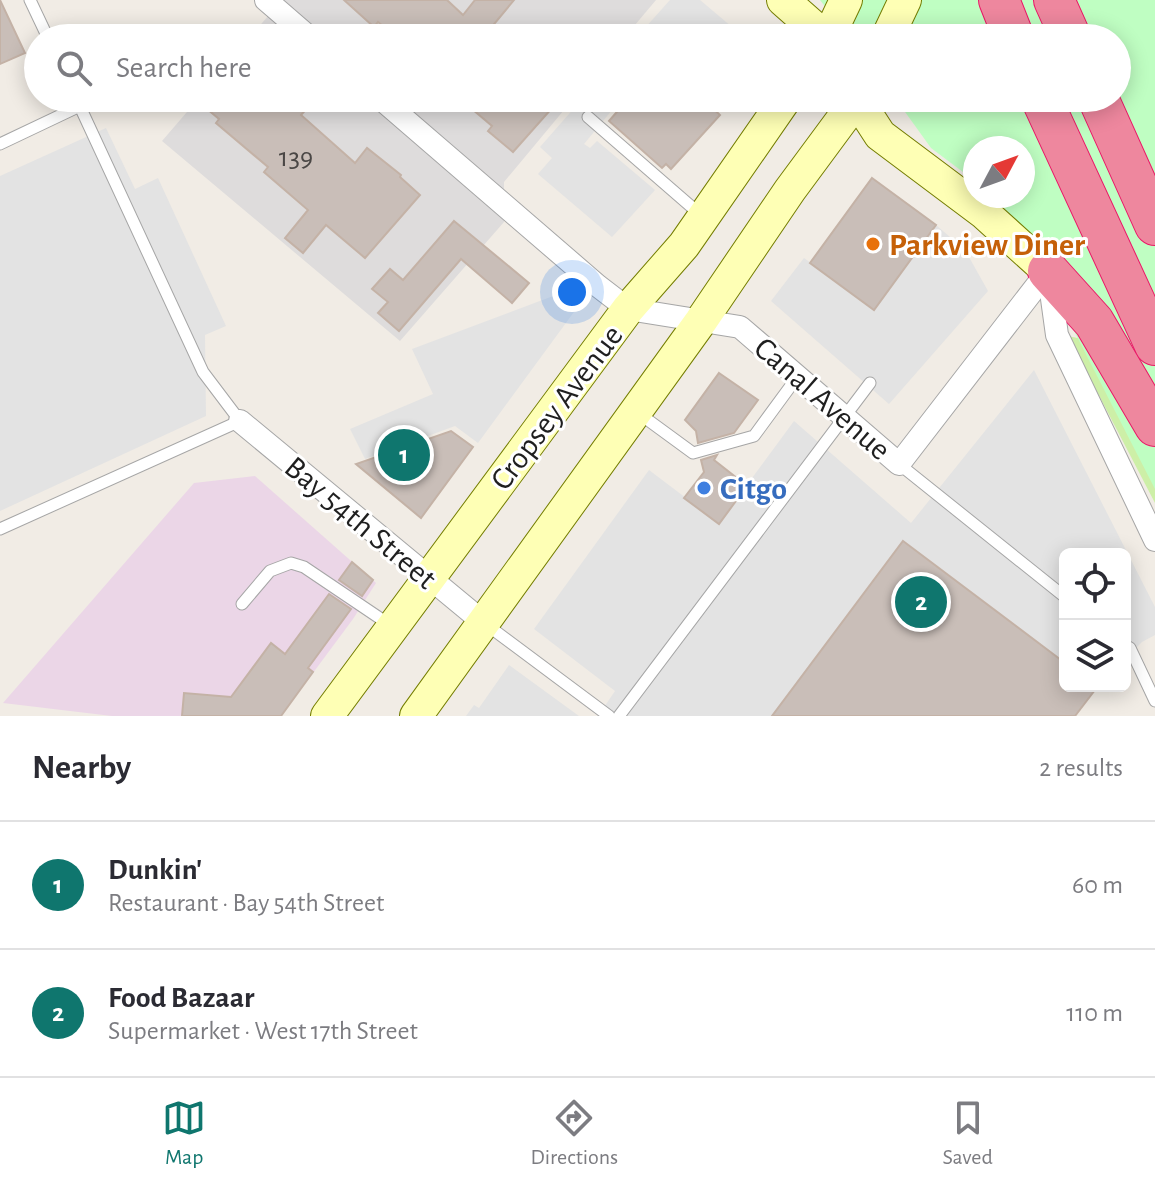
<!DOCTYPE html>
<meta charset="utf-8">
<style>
:root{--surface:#fff;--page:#f7f7f7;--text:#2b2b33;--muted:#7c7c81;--line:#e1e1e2;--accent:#0f766e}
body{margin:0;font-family:"Alegreya Sans",sans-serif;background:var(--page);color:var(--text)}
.controls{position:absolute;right:24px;bottom:24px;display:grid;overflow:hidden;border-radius:12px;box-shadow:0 4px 20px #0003}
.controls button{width:72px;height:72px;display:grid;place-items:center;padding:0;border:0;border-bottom:2px solid var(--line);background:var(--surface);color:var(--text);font:40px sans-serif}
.compass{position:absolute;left:963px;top:136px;width:72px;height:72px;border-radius:50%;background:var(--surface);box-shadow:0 4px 20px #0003;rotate:49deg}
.you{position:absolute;left:572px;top:292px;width:28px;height:28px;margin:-20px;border:6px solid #fff;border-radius:50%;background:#1a73e8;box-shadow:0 0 0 12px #1a73e833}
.badge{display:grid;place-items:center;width:52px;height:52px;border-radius:50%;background:var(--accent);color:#fff;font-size:26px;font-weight:700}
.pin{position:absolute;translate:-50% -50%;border:4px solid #fff;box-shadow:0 2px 8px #0006}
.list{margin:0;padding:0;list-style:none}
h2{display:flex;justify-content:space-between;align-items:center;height:104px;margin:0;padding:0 32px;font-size:34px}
h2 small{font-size:26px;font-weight:400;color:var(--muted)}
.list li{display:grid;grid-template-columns:52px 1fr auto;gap:24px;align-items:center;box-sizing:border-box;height:128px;padding:0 32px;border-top:2px solid var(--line)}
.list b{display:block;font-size:30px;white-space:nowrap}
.list p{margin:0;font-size:26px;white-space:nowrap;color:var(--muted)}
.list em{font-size:26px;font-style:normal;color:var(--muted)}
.icon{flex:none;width:44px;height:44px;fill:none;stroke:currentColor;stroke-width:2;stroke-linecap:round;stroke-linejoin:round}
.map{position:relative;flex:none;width:1155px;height:716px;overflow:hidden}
.search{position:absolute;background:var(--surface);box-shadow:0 4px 20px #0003;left:24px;right:24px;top:24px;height:88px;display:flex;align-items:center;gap:20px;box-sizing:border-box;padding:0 28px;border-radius:44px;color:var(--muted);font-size:30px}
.sheet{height:360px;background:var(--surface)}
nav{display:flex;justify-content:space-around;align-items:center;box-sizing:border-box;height:112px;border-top:2px solid var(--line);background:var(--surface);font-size:22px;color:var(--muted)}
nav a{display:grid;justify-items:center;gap:4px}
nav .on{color:var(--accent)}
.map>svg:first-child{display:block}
</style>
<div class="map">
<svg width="1155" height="716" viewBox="0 0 1155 716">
<rect width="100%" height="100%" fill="#f1ece5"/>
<!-- residential -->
<g fill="#dedcdc">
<polygon points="282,0 656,0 624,38 249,38"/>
<polygon points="199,98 574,98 504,182 504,222 400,341 162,141"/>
</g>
<!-- industrial -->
<polygon fill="#ebd6e7" points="255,476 376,583 353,619 281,716 112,716 3,703 194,483"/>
<!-- grass -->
<polygon fill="#cdefa7" points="1068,336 1087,340 1155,463 1155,503"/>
<!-- park -->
<polygon fill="#bffec2" points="820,0 1155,0 1155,489 1074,331 996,196 1023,196 1023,148 975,148 975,181 931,148 895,98 1117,98 1117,38 849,38"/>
<!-- parking -->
<g fill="#e3e3e3">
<polygon points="670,0 700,0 745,38 636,38"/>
<polygon points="583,98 622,98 584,144 590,148 597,141 655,190 612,237 538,174 552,158 540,147"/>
<polygon points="106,128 135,189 158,178 226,326 205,335 206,416 0,511 0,176"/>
<polygon points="936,225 965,250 988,291 889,404 771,301 804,258 874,309"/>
<polygon points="553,296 574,312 478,443 455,426 365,459 350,429 433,394 412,349"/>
<polygon points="1034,370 1155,607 1155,635 1142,642 1125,659 1125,554 1065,554 1065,663 903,542 772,716 598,716 615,691 534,629 649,470 719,523 794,421 911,523"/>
<polygon points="509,665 579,716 466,716 474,705 479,708"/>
</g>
<!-- building -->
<g fill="#c9beb8" stroke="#c4b2a6" stroke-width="2">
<polygon points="0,0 25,53 0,64"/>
<polygon points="344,0 447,0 463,15 475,0 514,0 485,35 488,38 397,38 378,22 374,27"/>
<polygon points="194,98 316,98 301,115 355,163 367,148 401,175 400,177 420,195 365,258 326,225 303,253 285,238 308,210 264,172 268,167 216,123 219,119"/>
<polygon points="459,98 561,98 513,152 488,131 492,126"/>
<polygon points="629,98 681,98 693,109 702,98 720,115 671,169 666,164 662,168 609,121"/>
<polygon points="872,178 936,225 874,310 810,263"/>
<polygon points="454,221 529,283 512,303 461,259 399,331 378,313 388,302 372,289 390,269 403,280"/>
<polygon points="719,373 758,400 734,433 698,443 696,431 685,420"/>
<polygon points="451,431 473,447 421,518 356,464"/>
<polygon points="717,455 714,460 747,486 719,524 684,498 704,472 701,460"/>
<polygon points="903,541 1065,663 1065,686 1098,686 1075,716 772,716"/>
<polygon points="352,562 373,580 362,596 339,580"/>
<polygon points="329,594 351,609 308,668 313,672 281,716 182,716 184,693 231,697 271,643 285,654"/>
</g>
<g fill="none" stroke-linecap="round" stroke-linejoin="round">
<defs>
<g id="lane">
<polyline points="30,0 48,38"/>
<polyline points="588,117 702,216"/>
<polyline points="0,144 80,106"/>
<polyline points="637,412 693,453 754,436 798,376"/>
<polyline points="899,464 1065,597"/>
<polyline points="0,529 240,421 203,372 76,98"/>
<polyline points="242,604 270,571 291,563 304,567 390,625"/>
<polyline points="487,625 609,716"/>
<polyline points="1125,645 1130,648 1155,701"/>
<polyline points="619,716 870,383"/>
</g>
<g id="street">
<polyline points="266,0 310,38"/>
<polyline points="380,98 598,286 628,309 740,327 899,464 1048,271"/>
<polyline points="1049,277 1057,335 1155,540"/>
<polyline points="240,421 483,622"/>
</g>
<g id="secondary">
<polyline points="783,0 826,38"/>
<polyline points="828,38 846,0"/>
<polyline points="887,38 905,0"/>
<polyline points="856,98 880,135 984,213 1048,271"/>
<polyline points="327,716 628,309 684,245 786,98"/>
<polyline points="416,716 701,321 790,190 858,98"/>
</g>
<g id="highway">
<polyline points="999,0 1014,38"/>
<polyline points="1054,0 1071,38"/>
<polyline points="1041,98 1155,345"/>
<polyline points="1098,98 1155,225"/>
<polyline points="1048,271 1094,322 1155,426"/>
</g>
</defs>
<!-- lane casing -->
<use href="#lane" stroke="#a6a6a6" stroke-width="13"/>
<!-- street casing -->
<use href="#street" stroke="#a6a6a6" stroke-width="24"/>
<!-- secondary casing -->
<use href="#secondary" stroke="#747d00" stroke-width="34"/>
<!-- highway casing -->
<use href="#highway" stroke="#ea1767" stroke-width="42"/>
<!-- lane -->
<use href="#lane" stroke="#fff" stroke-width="11"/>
<!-- street -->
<use href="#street" stroke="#fff" stroke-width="22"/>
<!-- secondary -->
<use href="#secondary" stroke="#feffb5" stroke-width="32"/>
<!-- highway -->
<use href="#highway" stroke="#ee879e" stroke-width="40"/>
</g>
<!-- markers -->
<circle fill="#e8710a" stroke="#fff" stroke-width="3" cx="873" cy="244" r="8"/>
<circle fill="#3f7fe0" stroke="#fff" stroke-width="3" cx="704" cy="488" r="8"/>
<g text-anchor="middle" stroke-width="6" stroke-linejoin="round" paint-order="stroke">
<!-- number labels -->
<g font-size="28" fill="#4a4745">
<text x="296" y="166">139</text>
</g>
<!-- food labels -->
<g font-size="32" font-weight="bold" fill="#c56008" stroke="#fff" text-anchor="start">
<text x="889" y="255">Parkview Diner</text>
</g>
<!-- street labels -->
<g font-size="32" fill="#1f1f1f" stroke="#fff">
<text transform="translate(823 398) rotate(41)" y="11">Canal Avenue</text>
<text transform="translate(556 407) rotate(-53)" y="11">Cropsey Avenue</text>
<text transform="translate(361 522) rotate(40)" y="11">Bay 54th Street</text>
</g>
<!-- shop labels -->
<g font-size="32" font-weight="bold" fill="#366cbe" stroke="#fff" text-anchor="start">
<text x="720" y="499">Citgo</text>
</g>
</g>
</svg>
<div class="controls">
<button><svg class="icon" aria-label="locate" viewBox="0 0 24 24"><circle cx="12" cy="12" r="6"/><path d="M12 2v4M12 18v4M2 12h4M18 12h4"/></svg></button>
<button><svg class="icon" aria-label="layers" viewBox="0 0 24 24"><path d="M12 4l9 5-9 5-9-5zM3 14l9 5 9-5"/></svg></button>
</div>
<svg class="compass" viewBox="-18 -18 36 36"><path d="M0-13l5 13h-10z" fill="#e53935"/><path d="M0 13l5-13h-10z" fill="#7c7c81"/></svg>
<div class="you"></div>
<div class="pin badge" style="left:404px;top:455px">1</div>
<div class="pin badge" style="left:921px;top:602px">2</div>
<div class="search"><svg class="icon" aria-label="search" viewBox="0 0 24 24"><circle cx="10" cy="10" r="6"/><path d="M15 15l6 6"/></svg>Search here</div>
</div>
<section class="sheet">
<h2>Nearby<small>2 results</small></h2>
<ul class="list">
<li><span class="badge">1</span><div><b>Dunkin'</b><p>Restaurant · Bay 54th Street</p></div><em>60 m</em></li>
<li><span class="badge">2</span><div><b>Food Bazaar</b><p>Supermarket · West 17th Street</p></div><em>110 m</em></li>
</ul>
</section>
<nav>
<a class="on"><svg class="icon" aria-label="map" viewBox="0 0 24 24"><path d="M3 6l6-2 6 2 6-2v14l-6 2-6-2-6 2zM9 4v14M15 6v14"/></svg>Map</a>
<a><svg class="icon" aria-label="directions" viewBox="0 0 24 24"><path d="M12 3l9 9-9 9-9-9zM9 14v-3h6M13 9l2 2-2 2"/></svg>Directions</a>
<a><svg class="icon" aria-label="saved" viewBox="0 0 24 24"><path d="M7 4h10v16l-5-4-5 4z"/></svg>Saved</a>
</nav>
